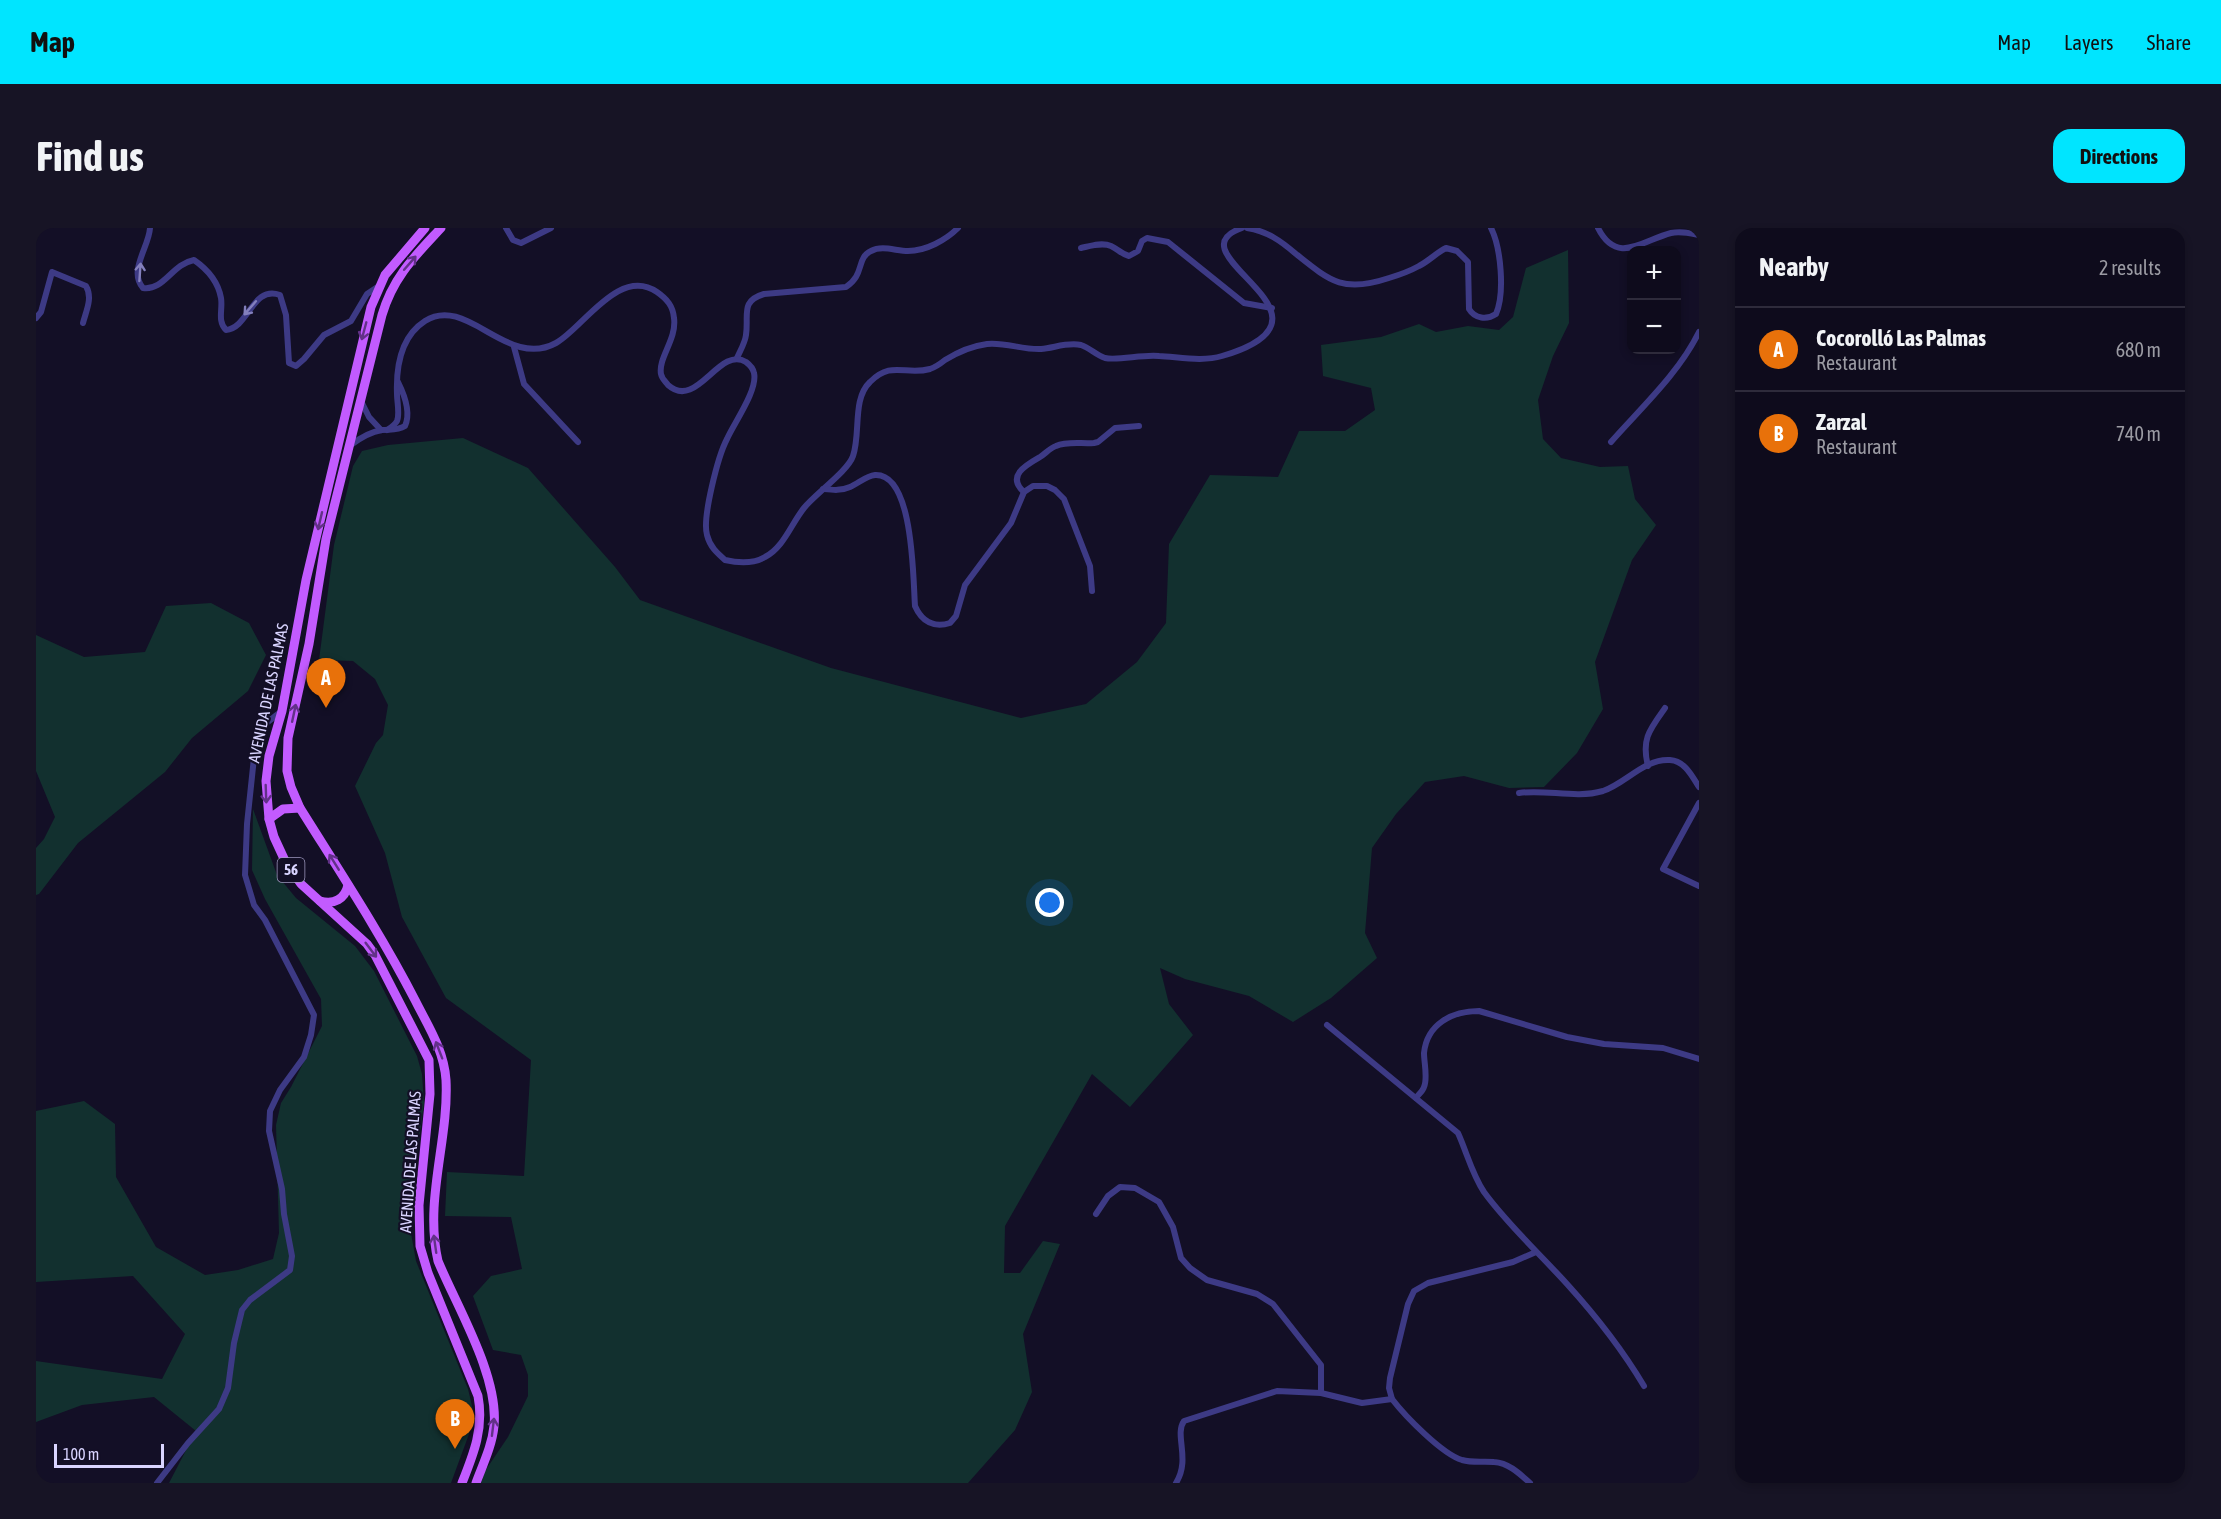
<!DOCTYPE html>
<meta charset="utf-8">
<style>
:root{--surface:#0e0b1c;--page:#171425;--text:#f1f3f6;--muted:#9b9ba3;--line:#2e2b3b;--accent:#00e5ff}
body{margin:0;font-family:"Asap Condensed",sans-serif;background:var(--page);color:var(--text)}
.controls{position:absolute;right:18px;top:18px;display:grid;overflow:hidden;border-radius:12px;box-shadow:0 3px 9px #0003}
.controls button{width:54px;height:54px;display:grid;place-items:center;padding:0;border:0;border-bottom:2px solid var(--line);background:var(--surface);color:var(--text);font:30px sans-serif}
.scale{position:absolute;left:18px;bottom:15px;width:110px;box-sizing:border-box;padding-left:6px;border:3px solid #d9d4ff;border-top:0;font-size:16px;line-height:21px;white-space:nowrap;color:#d9d4ff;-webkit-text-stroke:4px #130f26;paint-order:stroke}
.you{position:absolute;left:1014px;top:675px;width:21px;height:21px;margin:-15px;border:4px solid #fff;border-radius:50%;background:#1a73e8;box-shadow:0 0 0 9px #1a73e833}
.badge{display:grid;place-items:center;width:39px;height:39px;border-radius:50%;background:var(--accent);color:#fff;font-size:20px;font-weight:700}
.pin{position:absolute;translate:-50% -50px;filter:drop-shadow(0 2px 3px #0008)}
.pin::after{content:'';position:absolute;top:32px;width:21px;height:18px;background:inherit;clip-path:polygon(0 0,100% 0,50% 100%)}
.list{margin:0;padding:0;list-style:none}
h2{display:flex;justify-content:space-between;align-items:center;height:78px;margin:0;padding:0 24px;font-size:26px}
h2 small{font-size:20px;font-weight:400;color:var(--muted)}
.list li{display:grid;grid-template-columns:39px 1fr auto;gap:18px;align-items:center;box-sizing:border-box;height:84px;padding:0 24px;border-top:2px solid var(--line)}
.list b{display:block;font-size:22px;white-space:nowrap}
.list p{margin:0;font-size:20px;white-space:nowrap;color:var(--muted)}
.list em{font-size:20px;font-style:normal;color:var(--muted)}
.map{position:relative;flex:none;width:1663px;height:1255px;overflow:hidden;border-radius:18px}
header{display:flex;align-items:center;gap:36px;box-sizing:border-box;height:84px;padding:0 30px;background:var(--accent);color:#111}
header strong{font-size:28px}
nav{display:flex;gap:33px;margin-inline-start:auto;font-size:21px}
.intro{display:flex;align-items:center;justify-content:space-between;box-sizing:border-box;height:144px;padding:0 36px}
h1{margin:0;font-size:42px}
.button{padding:15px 27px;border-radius:18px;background:var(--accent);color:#111;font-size:21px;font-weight:700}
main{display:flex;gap:36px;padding:0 36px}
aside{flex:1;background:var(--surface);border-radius:18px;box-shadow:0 3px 9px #0003}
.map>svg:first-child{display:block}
</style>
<header>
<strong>Map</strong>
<nav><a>Map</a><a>Layers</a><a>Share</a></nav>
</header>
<div class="intro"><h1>Find us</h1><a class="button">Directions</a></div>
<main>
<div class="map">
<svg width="1663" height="1255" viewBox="0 0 1663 1255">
<rect width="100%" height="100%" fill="#130f26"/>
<!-- green -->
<g fill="#12302f">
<polygon points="1532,22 1533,95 1517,128 1502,172 1507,211 1525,230 1564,239 1592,238 1599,271 1620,297 1596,332 1559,434 1567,481 1541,525 1508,559 1473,560 1428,548 1389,554 1360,586 1336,620 1329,705 1341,730 1295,770 1257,794 1213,768 1149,751 1124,740 1133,776 1157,807 1094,879 1056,846 969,998 968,1045 984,1045 1007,1013 1024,1016 987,1106 996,1164 979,1202 932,1255 445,1255 449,1243 472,1209 492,1168 492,1147 485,1127 457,1122 437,1068 455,1048 486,1041 475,989 409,988 411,944 488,948 495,832 410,770 366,689 349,625 319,558 340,515 347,507 352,477 339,451 317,433 283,432 298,317 317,238 326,223 352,217 427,210 492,240 579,339 604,372 795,440 985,490 1050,476 1101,434 1130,395 1133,316 1174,247 1242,249 1263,203 1309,203 1339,182 1335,160 1287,148 1285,117 1345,109 1383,96 1400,104 1432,98 1463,102 1477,89 1490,40"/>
<polygon points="175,375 213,395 230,427 212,463 156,510 129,544 42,615 3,666 0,667 0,620 8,611 19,589 0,543 0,407 48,429 109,424 130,378"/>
<polygon points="217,581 241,647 260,670 319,718 338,743 381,828 386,846 388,875 374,981 375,1005 380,1033 432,1161 437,1182 433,1206 415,1255 133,1255 160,1203 118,1169 46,1177 0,1194 0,1133 126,1151 149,1106 97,1048 0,1054 0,883 48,873 79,896 80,949 120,1019 169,1047 202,1042 237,1031 243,1005 240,897 245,875 255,859 286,798 285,771 229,671 216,642"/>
</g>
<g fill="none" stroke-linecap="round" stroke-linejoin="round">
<!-- street -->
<g stroke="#3d3a85" stroke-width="6">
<path d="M114 0C113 19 92 43 107 60 128 63 136 36 158 32 171 41 182 53 185 70 187 81 181 93 190 102 213 100 216 57 244 67L250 87 253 135 260 138 268 131 288 107 315 93 331 66 343 58"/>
<polyline points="470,0 477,12 485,15 515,0"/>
<path d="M1211 0C1231 3 1245 13 1260 26 1295 54 1308 65 1353 50 1363 47 1374 43 1383 38 1393 33 1400 25 1410 20L1421 23 1432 34 1433 81C1439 91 1451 92 1460 86 1469 65 1465 20 1455 0"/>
<path d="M1562 0C1581 38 1607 12 1635 5 1645 3 1653 5 1663 7"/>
<path d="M1045 20C1054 18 1066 14 1075 18 1082 21 1085 26 1093 28L1102 23 1106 13 1111 10 1132 14 1208 75 1236 80"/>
<path d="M0 90 5 84 16 44 50 58C57 70 50 83 47 95"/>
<polyline points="478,119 488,156 542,214"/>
<path d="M701 130C704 123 709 115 710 107 713 87 704 73 728 66L810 59C829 47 820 30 835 23 846 17 860 23 872 23 890 23 910 12 922 0"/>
<polyline points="325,173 333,189 345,202"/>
<path d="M351 202C354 200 359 197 361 193 364 186 361 174 361 166 360 140 364 109 389 93 431 66 471 142 520 115 547 100 583 38 621 64 631 71 637 78 638 90 641 111 622 130 625 146 626 151 629 153 632 157 661 183 683 117 710 134 714 137 717 140 718 145 722 162 698 195 691 211 682 228 666 290 671 307 674 319 681 325 689 332 702 335 717 336 729 329 748 319 755 296 768 280 779 266 812 243 817 228 825 205 816 171 834 154 856 132 869 148 894 141 900 139 904 136 909 132 922 124 936 118 951 116 969 114 987 122 1005 121 1018 120 1031 114 1045 117 1054 120 1060 127 1069 130 1082 133 1107 126 1123 128 1143 129 1167 134 1186 128 1322 88 1131 26 1206 0"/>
<path d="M1575 214C1605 180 1643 145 1663 104"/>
<path d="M315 217C324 210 334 204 346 202 354 201 361 203 369 198 375 185 368 166 362 154"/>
<path d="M787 261C797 262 805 263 814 259 823 255 830 248 839 247 878 245 877 352 879 378 886 394 898 400 914 395L920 388 929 357 975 295 988 264 997 258H1011L1019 262 1028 271 1054 338 1056 363"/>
<path d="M988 264C970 248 990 237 1004 229 1009 226 1014 220 1020 218 1031 213 1046 216 1058 215L1062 214 1079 200 1103 198"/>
<path d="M1612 538C1605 511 1614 501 1629 480"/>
<path d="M1483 565C1511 561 1539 571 1567 563 1589 556 1609 530 1634 532 1649 533 1656 548 1663 559"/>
<polyline points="1663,575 1627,641 1663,658"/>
<path d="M1291 797 1422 905C1431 925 1436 946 1448 964 1472 997 1503 1025 1531 1056 1560 1088 1586 1121 1608 1158"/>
<path d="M1380 870C1382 867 1387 863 1388 859 1392 850 1388 835 1388 825 1391 796 1416 783 1443 783L1531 809 1568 816 1627 820 1663 831"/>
<polyline points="1060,986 1072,968 1084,959 1099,960 1123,974 1137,999 1145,1030 1154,1040 1171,1052 1221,1066 1237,1076 1285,1137 1285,1165"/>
<path d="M1356 1171C1369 1188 1406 1226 1426 1232 1437 1235 1447 1233 1458 1234 1473 1235 1484 1246 1494 1255"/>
<polyline points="121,1255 152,1215 183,1181 192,1160 198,1115 206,1082 214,1072 254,1042 256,1028 248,986 246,961 233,903 234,883 244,862 268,829 275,807 278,787 229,692 218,677 209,647 211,596 219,520 229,496 246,483"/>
<path d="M1140 1255C1155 1231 1138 1207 1148 1193L1241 1163 1285 1165 1326 1175 1356 1171 1353 1160 1354 1150 1372 1076 1378 1063 1392 1055 1477 1034 1500 1024"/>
</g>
<!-- primary -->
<g stroke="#c25bff" stroke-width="9">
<path d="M389 0 349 47 335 79 270 352 246 483 233 528 230 553 233 591 238 609 250 635 265 656 331 716 339 727 393 832 394 866 383 977 384 1018 392 1045 442 1168C448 1200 438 1225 426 1255"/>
<path d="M405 0C379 28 357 49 346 87L290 311 273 416 252 510 251 543 255 559 264 580C304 644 345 706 379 772 392 798 408 822 410 852 413 912 388 972 402 1033 421 1079 463 1148 458 1198 456 1218 447 1236 440 1255"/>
<polyline points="233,591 247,581 264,580"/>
<path d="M284 673C298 677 309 671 312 657"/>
</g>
</g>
<!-- one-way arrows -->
<defs><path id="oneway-shaft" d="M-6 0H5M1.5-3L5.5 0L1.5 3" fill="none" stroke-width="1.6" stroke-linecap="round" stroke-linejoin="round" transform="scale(1.5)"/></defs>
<g stroke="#623188">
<use href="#oneway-shaft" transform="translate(374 35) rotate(-49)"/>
<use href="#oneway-shaft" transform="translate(328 103) rotate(105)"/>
<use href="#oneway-shaft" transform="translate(284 293) rotate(103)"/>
<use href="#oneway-shaft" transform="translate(258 485) rotate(-78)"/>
<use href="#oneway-shaft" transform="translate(230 566) rotate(88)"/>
<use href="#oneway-shaft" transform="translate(298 634) rotate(-122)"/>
<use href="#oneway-shaft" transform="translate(335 722) rotate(53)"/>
<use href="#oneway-shaft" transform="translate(403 822) rotate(-111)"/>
<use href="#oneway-shaft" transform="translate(399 1016) rotate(-98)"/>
<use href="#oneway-shaft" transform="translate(457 1199) rotate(-83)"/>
</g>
<g stroke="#837fbc">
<use href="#oneway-shaft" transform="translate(104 44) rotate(-86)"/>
<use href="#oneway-shaft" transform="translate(214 80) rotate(131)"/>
</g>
<g text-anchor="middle" stroke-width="4.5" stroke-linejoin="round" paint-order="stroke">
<!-- shield labels -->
<rect fill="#130f26" stroke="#9e99be" stroke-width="1.5" x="241.5" y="630" width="27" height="24" rx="4.5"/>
<g font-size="15" font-weight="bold" fill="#d9d4ff">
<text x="255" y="647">56</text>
</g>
<!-- street labels -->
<g font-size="16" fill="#d9d4ff" stroke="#130f26">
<text transform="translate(232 465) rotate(-78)" y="6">AVENIDA DE LAS PALMAS</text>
<text transform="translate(374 934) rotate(-86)" y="6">AVENIDA DE LAS PALMAS</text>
</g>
</g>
</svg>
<div class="controls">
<button>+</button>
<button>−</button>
</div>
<div class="scale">100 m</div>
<div class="you"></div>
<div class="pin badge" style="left:290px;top:480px;background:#e8710a">A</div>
<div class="pin badge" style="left:419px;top:1221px;background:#e8710a">B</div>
</div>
<aside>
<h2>Nearby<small>2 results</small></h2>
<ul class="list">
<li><span class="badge" style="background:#e8710a">A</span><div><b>Cocorolló Las Palmas</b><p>Restaurant</p></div><em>680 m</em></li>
<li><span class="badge" style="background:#e8710a">B</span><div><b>Zarzal</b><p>Restaurant</p></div><em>740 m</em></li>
</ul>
</aside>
</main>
